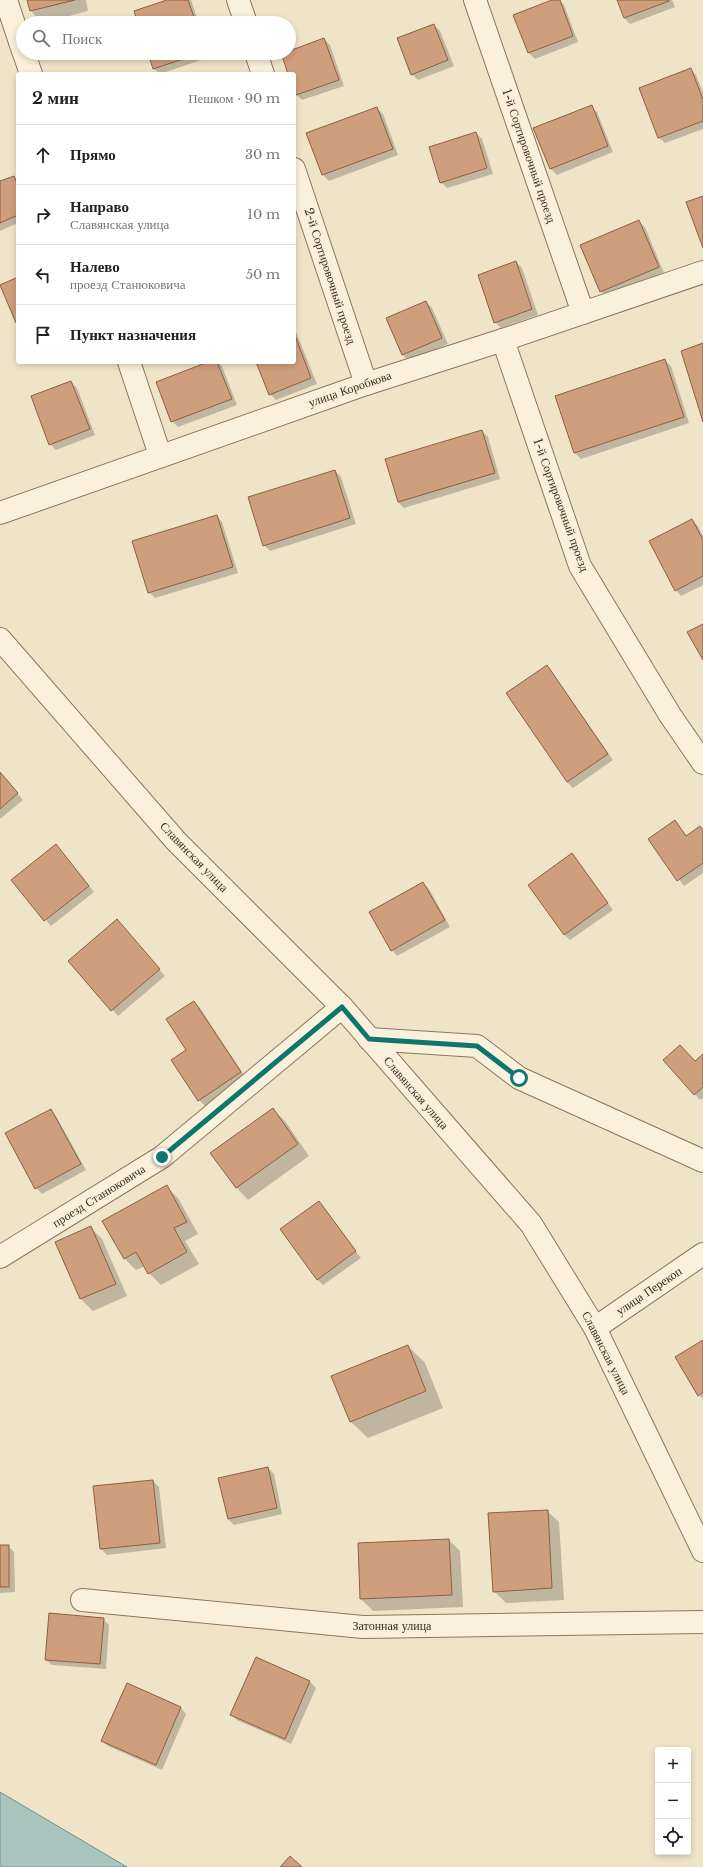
<!DOCTYPE html>
<html lang="ru">
<meta charset="utf-8">
<style>
:root{--surface:#fff;--page:#f2f2f2;--text:#202124;--muted:#757577;--line:#e0e0e0}
body{margin:0;font-family:"Libre Baskerville",serif;background:var(--page);color:var(--text)}
.controls{position:absolute;right:12px;bottom:12px;display:grid;overflow:hidden;border-radius:4px;box-shadow:0 2px 6px #0003}
.controls button{width:36px;height:36px;display:grid;place-items:center;padding:0;border:0;border-bottom:1px solid var(--line);background:var(--surface);color:var(--text);font:20px sans-serif}
.stop{position:absolute;width:12px;height:12px;margin:-9px;border:3px solid #0f766e;border-radius:50%;background:#fff}
.stop.end{background:#0f766e;border-color:#fff;box-shadow:0 1px 4px #0008}
.list{margin:0;padding:0;list-style:none}
h2{display:flex;justify-content:space-between;align-items:center;height:52px;margin:0;padding:0 16px;font-size:17px}
h2 small{font-size:13px;font-weight:400;color:var(--muted)}
.list li{display:grid;grid-template-columns:26px 1fr auto;gap:12px;align-items:center;box-sizing:border-box;height:60px;padding:0 16px;border-top:1px solid var(--line)}
.list b{display:block;font-size:15px;white-space:nowrap}
.list p{margin:0;font-size:13px;white-space:nowrap;color:var(--muted)}
.list em{font-size:13px;font-style:normal;color:var(--muted)}
.icon{flex:none;width:22px;height:22px;fill:none;stroke:currentColor;stroke-width:2;stroke-linecap:round;stroke-linejoin:round}
.map{position:relative;flex:none;width:703px;height:1867px;overflow:hidden}
.search{position:absolute;background:var(--surface);box-shadow:0 2px 6px #0003;left:16px;top:16px;width:280px;height:44px;display:flex;align-items:center;gap:10px;box-sizing:border-box;padding:0 14px;border-radius:22px;color:var(--muted);font-size:15px}
.panel{position:absolute;background:var(--surface);box-shadow:0 2px 6px #0003;left:16px;top:72px;width:280px;height:292px;border-radius:4px}
.map>svg:first-child{display:block}
</style>
<div class="map">
<svg width="703" height="1867" viewBox="0 0 703 1867">
<rect width="100%" height="100%" fill="#f0e4c8"/>
<!-- water -->
<polygon fill="#a9c4bc" stroke="#6f938a" points="0,1792 127,1867 0,1867"/>
<!-- shadow -->
<g fill="#0003">
<polygon points="28,0 86,0 88,11 42,23 31,11"/>
<polygon points="170,0 191,0 199,23 139,23"/>
<polygon points="555,0 560,0 564,5 578,42 535,59 529,53 515,16"/>
<polygon points="618,0 672,0 675,7 630,24 624,18"/>
<polygon points="434,25 440,31 454,66 418,80 412,74"/>
<polygon points="324,39 330,45 344,86 302,100 297,95 294,87 294,74 289,74 285,53 289,53"/>
<polygon points="149,53 209,53 210,57 160,74 154,69"/>
<polygon points="690,69 696,75 703,92 703,129 665,143 659,138"/>
<polygon points="591,107 597,112 613,152 557,175 551,169 535,129"/>
<polygon points="377,108 383,114 398,155 329,181 323,175 307,134"/>
<polygon points="476,133 482,139 493,174 447,188 441,182"/>
<polygon points="13,177 18,181 18,223 0,231 0,182"/>
<polygon points="639,222 645,227 664,273 607,297 601,291"/>
<polygon points="516,262 522,268 538,315 501,328 495,322"/>
<polygon points="426,302 432,308 448,344 409,361 403,355 387,319"/>
<polygon points="294,327 317,384 276,400 270,394 257,362 294,362"/>
<polygon points="665,361 671,366 689,423 581,459 575,453 557,396"/>
<polygon points="211,362 218,362 222,366 237,405 178,427 172,421"/>
<polygon points="71,382 77,388 95,435 56,450 50,444"/>
<polygon points="482,431 488,437 500,479 404,508 398,502"/>
<polygon points="335,471 341,477 356,524 270,551 264,545"/>
<polygon points="217,516 222,522 238,573 155,598 149,592"/>
<polygon points="692,520 698,526 703,536 703,585 681,596 676,590"/>
<polygon points="547,666 552,672 613,760 573,788 567,782 507,693"/>
<polygon points="0,773 23,800 0,819"/>
<polygon points="675,822 687,836 703,830 703,873 684,886 649,840"/>
<polygon points="62,852 94,892 51,926 13,880"/>
<polygon points="572,854 613,910 570,940 564,934"/>
<polygon points="423,883 429,889 450,927 397,956 392,950"/>
<polygon points="122,926 165,976 118,1016 70,961"/>
<polygon points="194,1002 200,1008 246,1078 205,1106 199,1100 187,1050"/>
<polygon points="703,1055 703,1098 700,1100 664,1060 695,1062"/>
<polygon points="50,1110 56,1116 86,1170 42,1194 36,1188"/>
<polygon points="273,1110 285,1121 309,1156 248,1200 237,1188 212,1153"/>
<polygon points="166,1186 178,1198 198,1234 185,1241 199,1264 161,1285 149,1273 145,1266 136,1270 124,1258"/>
<polygon points="319,1202 361,1258 323,1285 317,1279"/>
<polygon points="90,1227 102,1239 127,1296 93,1311 81,1299 57,1242"/>
<polygon points="703,1341 703,1399 699,1395"/>
<polygon points="408,1346 425,1363 443,1408 368,1438 351,1422 333,1376"/>
<polygon points="268,1468 274,1474 282,1514 234,1525 228,1519"/>
<polygon points="153,1481 159,1487 166,1548 107,1555 101,1549"/>
<polygon points="547,1511 559,1522 564,1600 506,1603 494,1591"/>
<polygon points="449,1540 460,1551 463,1607 373,1611 361,1599"/>
<polygon points="0,1546 8,1546 14,1552 15,1592 0,1593"/>
<polygon points="103,1619 109,1625 106,1669 52,1665 46,1660"/>
<polygon points="257,1658 310,1682 316,1688 291,1744 237,1720 232,1715"/>
<polygon points="181,1708 186,1714 162,1770 108,1746 102,1741"/>
</g>
<!-- building -->
<g fill="#cf9f7d" stroke="#8d5f41">
<polygon points="27,0 75,0 30,11"/>
<polygon points="167,0 188,0 196,23 138,23 134,11"/>
<polygon points="552,0 560,0 573,36 528,53 513,15"/>
<polygon points="617,0 669,0 669,1 624,18"/>
<polygon points="434,24 448,60 411,75 397,38"/>
<polygon points="324,38 339,80 296,95 294,74 288,74 281,53 289,53 289,51"/>
<polygon points="148,53 201,53 153,69"/>
<polygon points="691,68 703,100 703,121 658,138 639,88"/>
<polygon points="592,105 608,146 550,169 533,128"/>
<polygon points="377,107 393,149 322,175 306,133"/>
<polygon points="476,132 487,168 440,183 429,147"/>
<polygon points="14,176 18,186 18,215 0,223 0,181"/>
<polygon points="703,196 703,248 686,202"/>
<polygon points="639,220 659,267 600,292 580,245"/>
<polygon points="516,261 532,309 494,323 478,275"/>
<polygon points="18,277 18,322 16,323 0,285"/>
<polygon points="426,301 442,338 402,355 386,318"/>
<polygon points="294,333 311,378 269,395 256,362 294,362"/>
<polygon points="703,343 703,422 681,351"/>
<polygon points="665,359 684,417 574,453 555,396"/>
<polygon points="208,362 217,362 232,399 171,422 156,382"/>
<polygon points="71,381 90,429 49,445 31,396"/>
<polygon points="482,430 495,473 398,502 385,459"/>
<polygon points="335,470 350,518 263,546 248,497"/>
<polygon points="217,515 233,567 148,593 132,541"/>
<polygon points="692,519 703,540 703,576 675,591 649,541"/>
<polygon points="703,624 703,660 687,632"/>
<polygon points="547,665 608,754 567,782 506,693"/>
<polygon points="0,772 18,793 0,809"/>
<polygon points="675,820 686,836 700,826 703,830 703,863 677,881 648,839"/>
<polygon points="56,844 89,886 44,921 11,880"/>
<polygon points="572,853 608,903 564,935 528,885"/>
<polygon points="423,882 445,920 391,951 369,912"/>
<polygon points="117,919 160,969 111,1011 68,961"/>
<polygon points="194,1001 241,1072 198,1101 171,1060 186,1050 166,1019"/>
<polygon points="680,1045 695,1061 703,1054 703,1087 694,1095 663,1060"/>
<polygon points="273,1108 298,1144 236,1188 210,1153"/>
<polygon points="51,1109 81,1164 35,1189 5,1133"/>
<polygon points="167,1185 187,1222 174,1228 187,1252 148,1274 136,1252 124,1259 102,1221"/>
<polygon points="319,1201 356,1251 317,1280 280,1229"/>
<polygon points="91,1226 116,1284 80,1299 55,1242"/>
<polygon points="703,1340 703,1392 698,1396 675,1357"/>
<polygon points="408,1345 426,1391 350,1422 331,1376"/>
<polygon points="268,1467 277,1508 228,1519 218,1478"/>
<polygon points="153,1480 160,1543 100,1549 93,1486"/>
<polygon points="548,1510 552,1588 493,1592 488,1513"/>
<polygon points="449,1539 452,1595 360,1599 358,1543"/>
<rect x="0" y="1545" width="9" height="42"/>
<polygon points="49,1613 104,1618 100,1664 45,1660"/>
<polygon points="256,1657 310,1681 285,1739 230,1715"/>
<polygon points="127,1683 181,1707 156,1765 101,1741"/>
<polygon points="290,1856 302,1867 280,1867"/>
</g>
<g fill="none" stroke-linecap="round" stroke-linejoin="round">
<defs>
<g id="minor">
<polyline points="6,0 23,51"/>
<polyline points="238,0 246,23"/>
<polyline points="475,0 583,313"/>
<polyline points="24,53 31,74"/>
<polyline points="256,53 263,74"/>
<polyline points="294,169 366,384"/>
<polyline points="503,340 580,566 670,715 703,763"/>
<polyline points="129,362 160,455"/>
<polyline points="0,513 366,384 503,340 703,272"/>
<polyline points="0,639 176,841 342,1007 531,1224 595,1328 703,1551"/>
<polyline points="369,1039 477,1046 519,1078 703,1161"/>
<polyline points="0,1257 162,1157 342,1007"/>
<polyline points="595,1328 703,1254"/>
<polyline points="82,1600 363,1627 703,1622"/>
</g>
</defs>
<!-- minor casing -->
<use href="#minor" stroke="#8d765c" stroke-width="24"/>
<!-- minor -->
<use href="#minor" stroke="#faf1dc" stroke-width="22"/>
</g>
<g fill="none" stroke-linecap="round" stroke-linejoin="round">
<!-- route -->
<polyline stroke="#0f766e" stroke-width="5" points="162,1157 342,1007 369,1039 477,1046 519,1078"/>
</g>
<g text-anchor="middle" stroke-width="3" stroke-linejoin="round" paint-order="stroke">
<!-- street labels -->
<g font-size="12" fill="#3d2e20" stroke="#f7eed8">
<text transform="translate(529 156) rotate(71)" y="4">1-й Сортировочный проезд</text>
<text transform="translate(330 276) rotate(72)" y="4">2-й Сортировочный проезд</text>
<text transform="translate(350 389) rotate(-19)" y="4">улица Коробкова</text>
<text transform="translate(561 505) rotate(70)" y="4">1-й Сортировочный проезд</text>
<text transform="translate(194 857) rotate(46)" y="4">Славянская улица</text>
<text transform="translate(416 1093) rotate(49)" y="4">Славянская улица</text>
<text transform="translate(99 1196) rotate(-32)" y="4">проезд Станюковича</text>
<text transform="translate(649 1291) rotate(-34)" y="4">улица Перекоп</text>
<text transform="translate(606 1353) rotate(63)" y="4">Славянская улица</text>
<text x="392" y="1630">Затонная улица</text>
</g>
</g>
</svg>
<div class="controls">
<button>+</button>
<button>−</button>
<button><svg class="icon" aria-label="locate" viewBox="0 0 24 24"><circle cx="12" cy="12" r="6"/><path d="M12 2v4M12 18v4M2 12h4M18 12h4"/></svg></button>
</div>
<div class="stop" style="left:519px;top:1078px"></div>
<div class="stop end" style="left:162px;top:1157px"></div>
<div class="search"><svg class="icon" aria-label="search" viewBox="0 0 24 24"><circle cx="10" cy="10" r="6"/><path d="M15 15l6 6"/></svg>Поиск</div>
<section class="panel">
<h2>2 мин<small>Пешком · 90 m</small></h2>
<ul class="list">
<li><svg class="icon" aria-label="ahead" viewBox="0 0 24 24"><path d="M12 20V5M6 11l6-6 6 6"/></svg><div><b>Прямо</b></div><em>30 m</em></li>
<li><svg class="icon" aria-label="right" viewBox="0 0 24 24"><path d="M7 20v-9h11M14 6l5 5-5 5"/></svg><div><b>Направо</b><p>Славянская улица</p></div><em>10 m</em></li>
<li><svg class="icon" aria-label="left" viewBox="0 0 24 24"><path d="M17 20v-9H6M10 6l-5 5 5 5"/></svg><div><b>Налево</b><p>проезд Станюковича</p></div><em>50 m</em></li>
<li><svg class="icon" aria-label="arrive" viewBox="0 0 24 24"><path d="M6 21V4h12l-3 4 3 4H6"/></svg><div><b>Пункт назначения</b></div></li>
</ul>
</section>
</div>
